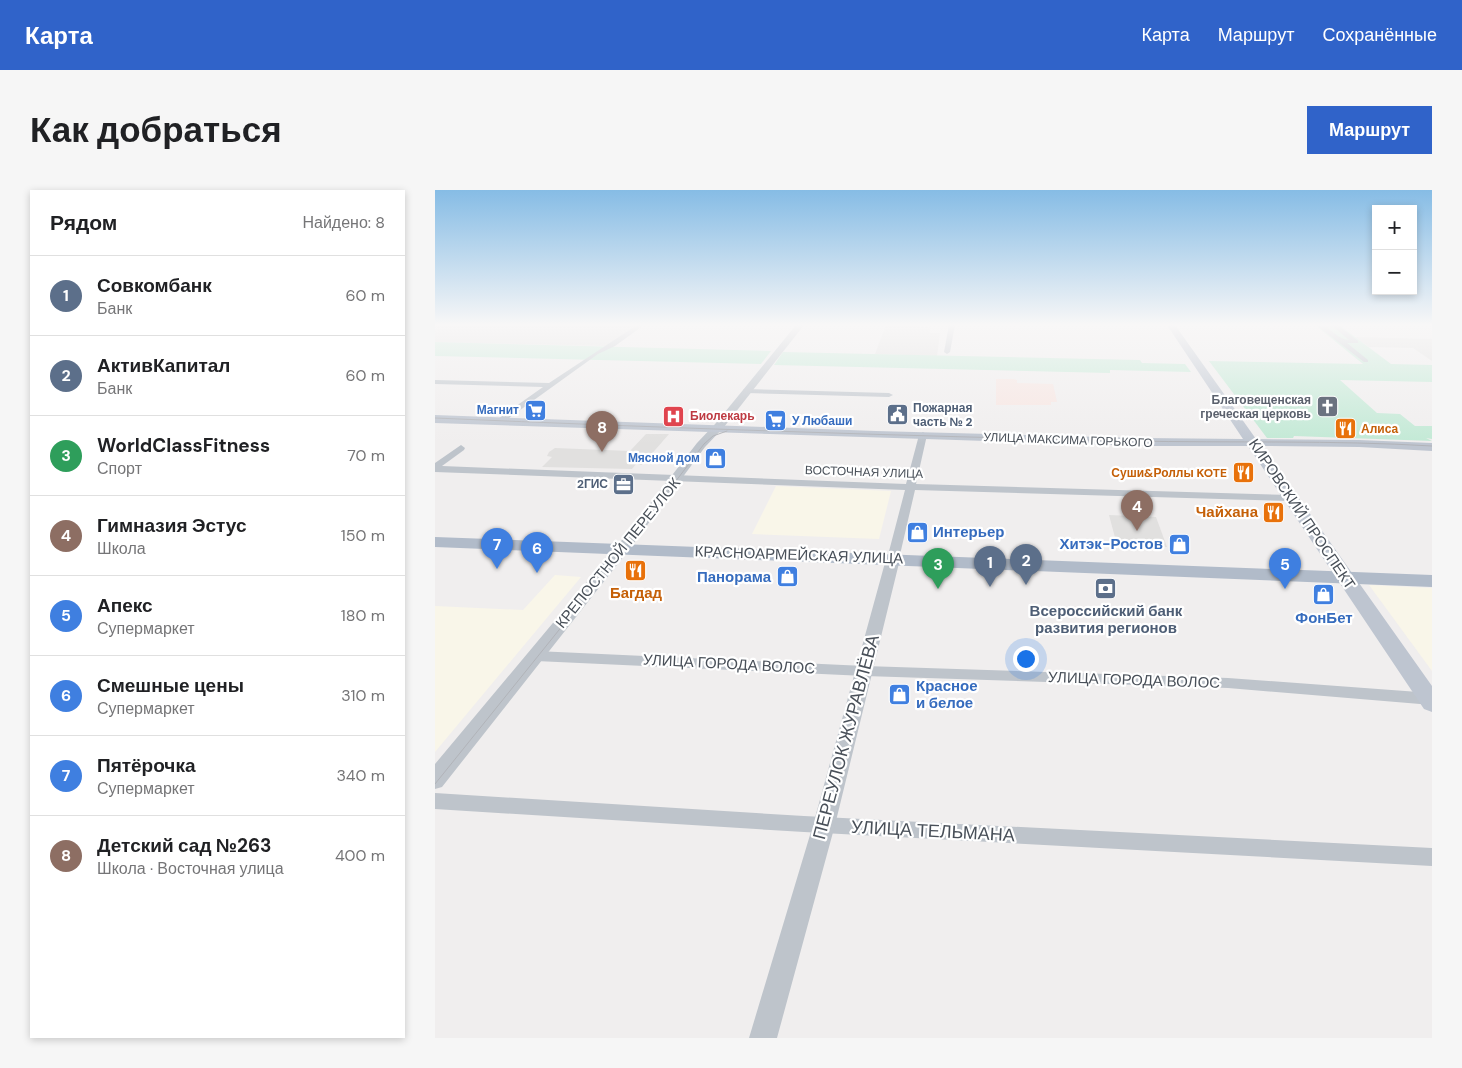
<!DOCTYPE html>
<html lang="ru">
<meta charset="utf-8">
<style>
:root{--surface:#fff;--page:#f6f6f6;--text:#202124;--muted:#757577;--line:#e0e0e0;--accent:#3063c9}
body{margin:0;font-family:"DM Sans",sans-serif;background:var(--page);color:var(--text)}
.controls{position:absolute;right:15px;top:15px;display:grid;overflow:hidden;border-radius:0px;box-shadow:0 2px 8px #0003}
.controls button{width:45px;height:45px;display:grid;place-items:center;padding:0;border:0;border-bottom:1px solid var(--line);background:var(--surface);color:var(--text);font:25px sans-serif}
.you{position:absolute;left:590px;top:468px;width:18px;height:18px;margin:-12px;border:4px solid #fff;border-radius:50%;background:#1a73e8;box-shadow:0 0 0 8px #1a73e833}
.badge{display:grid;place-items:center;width:32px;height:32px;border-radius:50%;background:var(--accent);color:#fff;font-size:16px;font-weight:700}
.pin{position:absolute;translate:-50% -41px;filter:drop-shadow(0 1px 2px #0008)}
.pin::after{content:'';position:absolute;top:26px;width:18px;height:15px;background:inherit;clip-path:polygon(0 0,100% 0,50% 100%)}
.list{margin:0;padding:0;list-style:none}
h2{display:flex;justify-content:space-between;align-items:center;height:65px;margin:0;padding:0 20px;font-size:21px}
h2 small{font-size:16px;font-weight:400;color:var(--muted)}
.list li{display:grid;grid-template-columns:32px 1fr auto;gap:15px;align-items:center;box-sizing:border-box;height:80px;padding:0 20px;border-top:1px solid var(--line)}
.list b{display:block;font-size:19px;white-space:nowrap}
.list p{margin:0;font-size:16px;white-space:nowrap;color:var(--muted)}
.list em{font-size:16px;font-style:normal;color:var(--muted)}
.map{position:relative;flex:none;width:997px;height:848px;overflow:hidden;border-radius:0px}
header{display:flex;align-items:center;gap:30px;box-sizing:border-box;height:70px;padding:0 25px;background:var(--accent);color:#fff}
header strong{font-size:24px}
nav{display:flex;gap:28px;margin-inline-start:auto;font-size:18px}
.intro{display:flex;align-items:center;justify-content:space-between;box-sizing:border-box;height:120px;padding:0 30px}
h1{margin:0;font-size:35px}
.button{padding:12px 22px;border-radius:0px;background:var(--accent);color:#fff;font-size:18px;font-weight:700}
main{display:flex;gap:30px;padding:0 30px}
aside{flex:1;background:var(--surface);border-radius:0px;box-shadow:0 2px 8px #0003}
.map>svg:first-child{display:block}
</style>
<header>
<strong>Карта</strong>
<nav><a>Карта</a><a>Маршрут</a><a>Сохранённые</a></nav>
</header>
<div class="intro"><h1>Как добраться</h1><a class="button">Маршрут</a></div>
<main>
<aside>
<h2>Рядом<small>Найдено: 8</small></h2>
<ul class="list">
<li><span class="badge" style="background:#5c6f8a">1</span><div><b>Совкомбанк</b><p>Банк</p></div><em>60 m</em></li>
<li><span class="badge" style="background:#5c6f8a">2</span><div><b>АктивКапитал</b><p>Банк</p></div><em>60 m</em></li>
<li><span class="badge" style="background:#2e9e5b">3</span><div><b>WorldClassFitness</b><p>Спорт</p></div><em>70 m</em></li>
<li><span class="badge" style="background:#8d6e63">4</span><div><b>Гимназия Эстус</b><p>Школа</p></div><em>150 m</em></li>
<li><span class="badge" style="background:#3f7fe0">5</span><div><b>Апекс</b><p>Супермаркет</p></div><em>180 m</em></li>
<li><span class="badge" style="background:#3f7fe0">6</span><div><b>Смешные цены</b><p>Супермаркет</p></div><em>310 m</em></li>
<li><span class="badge" style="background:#3f7fe0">7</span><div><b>Пятёрочка</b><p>Супермаркет</p></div><em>340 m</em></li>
<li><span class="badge" style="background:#8d6e63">8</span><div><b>Детский сад №263</b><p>Школа · Восточная улица</p></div><em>400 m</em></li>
</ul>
</aside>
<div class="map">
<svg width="997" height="848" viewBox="0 0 997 848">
<rect width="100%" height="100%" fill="#f0eeee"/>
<!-- commercial -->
<g fill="#f9f6e9">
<polygon points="341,296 456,301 444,349 317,344"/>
<polygon points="120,385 146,387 0,562 0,416 88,420"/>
<polygon points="934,395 997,398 997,481"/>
</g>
<!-- education -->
<g fill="#e1e0df">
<polygon points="0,135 201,135 172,156 0,152"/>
<polygon points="451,135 481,135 483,137 495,137 495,143 505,143 502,166 440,164"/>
<polygon points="920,147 997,149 997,171 978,158 934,157"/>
<polygon points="211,244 234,244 207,275 201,274 197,279 107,277 117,267 112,266 114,262 120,258 195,261"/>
<polygon points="674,325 721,327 732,357 682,355"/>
</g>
<!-- medical -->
<polygon fill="#f7e5e1" points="561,189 578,189 582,190 582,193 618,194 622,212 616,212 616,215 561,215"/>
<!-- green -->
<g fill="#c2e9d5">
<polygon points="880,135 904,135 956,174 997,175 997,192 905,190 942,223 965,224 980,236 997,236 997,249 991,248 997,251 859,246 858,248 832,248 774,171 928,174"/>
<polygon points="0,152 336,161 326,174 0,166"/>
<polygon points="348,162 705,170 707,173 750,174 756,182 675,180 675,183 339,175"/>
</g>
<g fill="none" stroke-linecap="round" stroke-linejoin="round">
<!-- minor -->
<g fill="#bec4cb" fill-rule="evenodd">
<polygon points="202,135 209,135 180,156 163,164 67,233 60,231 108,197 0,194 0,190 114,193"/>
<polygon points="514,135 520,135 515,162 512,164 509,162"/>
<path d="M881 135C894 134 901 149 914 150L896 135H903L923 151V153H912L933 170V172H929Z"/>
<polygon points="309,199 454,203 458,205 454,207 312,203 308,201"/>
<polygon points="488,242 492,245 481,294 856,305 861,308 856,311 480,300 464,369 458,372 452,369 470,300 0,282 0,273 26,255 30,258 29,260 7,276 471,294 484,245"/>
<polygon points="101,461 430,476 793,488 997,503 997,515 793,498 430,486 101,471 96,469 94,466 96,463"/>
<polygon points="0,603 369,626 997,658 997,676 369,642 0,619"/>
</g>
<!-- tertiary -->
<g fill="#bec4cb" fill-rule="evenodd">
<polygon points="361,135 369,135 289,237 270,257 193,361 7,597 0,599 0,574 183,355 262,253 281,233"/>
<polygon points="458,365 463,366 465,369 400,635 342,848 314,848 378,635 451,369 453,366"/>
</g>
<!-- secondary -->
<polygon fill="#bec5d0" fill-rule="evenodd" points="732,135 740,135 821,249 924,250 997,253 997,261 924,257 827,256 997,496 997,522 989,519 813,256 706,256 0,233 0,225 441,241 706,248 808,249"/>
<!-- primary -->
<polygon fill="#b1bbc9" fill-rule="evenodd" points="0,347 997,385 997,397 0,357"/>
<!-- tram -->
<g stroke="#b1b3b8" stroke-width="1">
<path d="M0 228C232 238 464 246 696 251 797 253 897 250 997 256"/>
<polyline points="0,594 190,358 269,254 278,246 292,241"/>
</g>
</g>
<!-- sky -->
<linearGradient id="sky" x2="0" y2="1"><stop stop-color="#86bce5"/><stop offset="0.53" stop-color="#f8f7f7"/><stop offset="1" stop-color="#f8f7f7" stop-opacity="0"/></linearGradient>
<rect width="997" height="254" fill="url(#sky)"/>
<!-- icons -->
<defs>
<symbol id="church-square" viewBox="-11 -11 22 22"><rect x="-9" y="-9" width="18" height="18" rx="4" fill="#6b7280" stroke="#fff"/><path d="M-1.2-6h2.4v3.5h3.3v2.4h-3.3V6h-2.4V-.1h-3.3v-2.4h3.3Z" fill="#fff"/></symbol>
<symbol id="supermarket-square" viewBox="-11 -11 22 22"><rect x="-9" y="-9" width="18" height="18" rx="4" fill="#3f7fe0" stroke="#fff"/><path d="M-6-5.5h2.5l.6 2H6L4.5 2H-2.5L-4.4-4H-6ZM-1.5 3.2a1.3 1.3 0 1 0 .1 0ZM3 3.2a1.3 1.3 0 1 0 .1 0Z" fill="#fff"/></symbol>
<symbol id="civic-square" viewBox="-11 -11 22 22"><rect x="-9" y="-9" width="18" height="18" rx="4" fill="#5c6f8a" stroke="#fff"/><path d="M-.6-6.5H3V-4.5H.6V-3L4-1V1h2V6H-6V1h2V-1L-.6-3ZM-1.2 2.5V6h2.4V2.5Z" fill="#fff"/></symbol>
<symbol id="hospital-square" viewBox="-11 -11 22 22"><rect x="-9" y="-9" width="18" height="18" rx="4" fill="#e0444e" stroke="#fff"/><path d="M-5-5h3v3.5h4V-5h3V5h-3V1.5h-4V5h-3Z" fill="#fff"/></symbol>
<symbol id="restaurant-square" viewBox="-11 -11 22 22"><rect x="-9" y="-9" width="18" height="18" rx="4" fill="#e8710a" stroke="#fff"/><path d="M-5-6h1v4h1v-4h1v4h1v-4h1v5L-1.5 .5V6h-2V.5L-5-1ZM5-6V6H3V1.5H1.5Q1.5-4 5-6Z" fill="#fff"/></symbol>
<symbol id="shop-square" viewBox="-11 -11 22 22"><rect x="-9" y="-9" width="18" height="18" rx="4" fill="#3f7fe0" stroke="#fff"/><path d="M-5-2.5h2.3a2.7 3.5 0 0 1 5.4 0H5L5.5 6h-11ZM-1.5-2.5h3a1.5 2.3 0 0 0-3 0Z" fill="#fff"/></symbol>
<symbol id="office-square" viewBox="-11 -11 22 22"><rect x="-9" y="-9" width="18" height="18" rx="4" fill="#5c6f8a" stroke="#fff"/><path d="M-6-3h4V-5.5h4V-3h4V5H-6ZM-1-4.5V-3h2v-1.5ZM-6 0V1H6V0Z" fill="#fff"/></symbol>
<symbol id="bank-square" viewBox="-11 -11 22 22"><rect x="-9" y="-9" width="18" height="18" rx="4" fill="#5c6f8a" stroke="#fff"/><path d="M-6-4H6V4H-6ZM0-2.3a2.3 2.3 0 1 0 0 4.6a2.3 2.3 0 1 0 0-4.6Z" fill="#fff"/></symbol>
</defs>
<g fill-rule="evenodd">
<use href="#church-square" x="880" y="204" width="25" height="25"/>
<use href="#supermarket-square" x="88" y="208" width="25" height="25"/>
<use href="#civic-square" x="450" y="212" width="25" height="25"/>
<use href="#hospital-square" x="226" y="214" width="25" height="25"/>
<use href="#supermarket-square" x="328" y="218" width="25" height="25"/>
<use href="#restaurant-square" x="898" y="226" width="25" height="25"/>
<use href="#shop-square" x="268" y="256" width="25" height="25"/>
<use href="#restaurant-square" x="796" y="270" width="25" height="25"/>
<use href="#office-square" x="176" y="282" width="25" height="25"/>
<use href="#restaurant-square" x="826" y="310" width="25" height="25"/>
<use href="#shop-square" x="470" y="330" width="25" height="25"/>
<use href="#shop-square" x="732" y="342" width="25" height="25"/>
<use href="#restaurant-square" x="188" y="368" width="25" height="25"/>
<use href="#shop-square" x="340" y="374" width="25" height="25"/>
<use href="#bank-square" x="658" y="386" width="25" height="25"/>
<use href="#shop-square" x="876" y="392" width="25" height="25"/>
<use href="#shop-square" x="452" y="492" width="25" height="25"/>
</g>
<g text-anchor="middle" stroke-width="4.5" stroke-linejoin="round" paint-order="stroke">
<!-- far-worship labels -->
<g font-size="12" font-weight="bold" fill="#5b616d" stroke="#fff" text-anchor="end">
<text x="876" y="214">Благовещенская<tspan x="876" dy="14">греческая церковь</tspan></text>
</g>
<!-- far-service labels -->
<g font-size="12" font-weight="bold" fill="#4e5e75" stroke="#fff" text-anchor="start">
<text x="478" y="222">Пожарная<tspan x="478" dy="14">часть № 2</tspan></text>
<text x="173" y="298" text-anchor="end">2ГИС</text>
</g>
<!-- far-shop labels -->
<g font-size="12" font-weight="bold" fill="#366cbe" stroke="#fff" text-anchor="end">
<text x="84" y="224">Магнит</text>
<text x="357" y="235" text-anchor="start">У Любаши</text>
<text x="265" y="272">Мясной дом</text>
</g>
<!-- far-health labels -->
<g font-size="12" font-weight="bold" fill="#be3a42" stroke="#fff" text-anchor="start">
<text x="255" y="230">Биолекарь</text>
</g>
<!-- far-food labels -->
<g font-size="12" font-weight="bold" fill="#c56008" stroke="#fff" text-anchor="start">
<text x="926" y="243">Алиса</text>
<text x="792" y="287" text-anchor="end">Суши&amp;Роллы KOTE</text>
</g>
<!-- far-street labels -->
<g font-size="12" fill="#495059" stroke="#fff">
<text transform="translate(633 250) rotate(2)" y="4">УЛИЦА МАКСИМА ГОРЬКОГО</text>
<text transform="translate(429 282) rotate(2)" y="4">ВОСТОЧНАЯ УЛИЦА</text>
</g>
<!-- food labels -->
<g font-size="15" font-weight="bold" fill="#c56008" stroke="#fff" text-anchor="end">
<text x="823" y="327">Чайхана</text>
<text x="201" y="408" text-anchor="middle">Багдад</text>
</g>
<!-- street labels -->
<g font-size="15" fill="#495059" stroke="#fff">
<text transform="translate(867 324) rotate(56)" y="5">КИРОВСКИЙ ПРОСПЕКТ</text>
<text transform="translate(183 363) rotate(-51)" y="5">КРЕПОСТНОЙ ПЕРЕУЛОК</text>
<text transform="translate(364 365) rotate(2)" y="5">КРАСНОАРМЕЙСКАЯ УЛИЦА</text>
<text transform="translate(294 474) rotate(3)" y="5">УЛИЦА ГОРОДА ВОЛОС</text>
<text transform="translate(699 490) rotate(2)" y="5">УЛИЦА ГОРОДА ВОЛОС</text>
</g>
<!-- shop labels -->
<g font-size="15" font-weight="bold" fill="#366cbe" stroke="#fff" text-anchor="start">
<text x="498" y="347">Интерьер</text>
<text x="728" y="359" text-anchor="end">Хитэк-Ростов</text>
<text x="336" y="392" text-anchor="end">Панорама</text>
<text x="889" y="433" text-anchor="middle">ФонБет</text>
<text x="481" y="501">Красное<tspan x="481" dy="17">и белое</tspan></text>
</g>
<!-- service labels -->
<g font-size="15" font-weight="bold" fill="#4e5e75" stroke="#fff">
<text x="671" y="426">Всероссийский банк<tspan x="671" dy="17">развития регионов</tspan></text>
</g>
<!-- near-street labels -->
<g font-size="18" fill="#495059" stroke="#fff">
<text transform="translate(411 547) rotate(-75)" y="6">ПЕРЕУЛОК ЖУРАВЛЁВА</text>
<text transform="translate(498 641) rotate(3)" y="6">УЛИЦА ТЕЛЬМАНА</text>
</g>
</g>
</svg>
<div class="controls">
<button>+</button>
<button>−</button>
</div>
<div class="you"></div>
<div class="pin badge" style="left:555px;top:397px;background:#5c6f8a">1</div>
<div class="pin badge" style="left:591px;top:395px;background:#5c6f8a">2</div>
<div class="pin badge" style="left:503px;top:399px;background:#2e9e5b">3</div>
<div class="pin badge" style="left:702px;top:341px;background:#8d6e63">4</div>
<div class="pin badge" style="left:850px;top:399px;background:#3f7fe0">5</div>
<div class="pin badge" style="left:102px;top:383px;background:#3f7fe0">6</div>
<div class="pin badge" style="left:62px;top:379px;background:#3f7fe0">7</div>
<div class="pin badge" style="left:167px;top:262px;background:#8d6e63">8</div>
</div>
</main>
